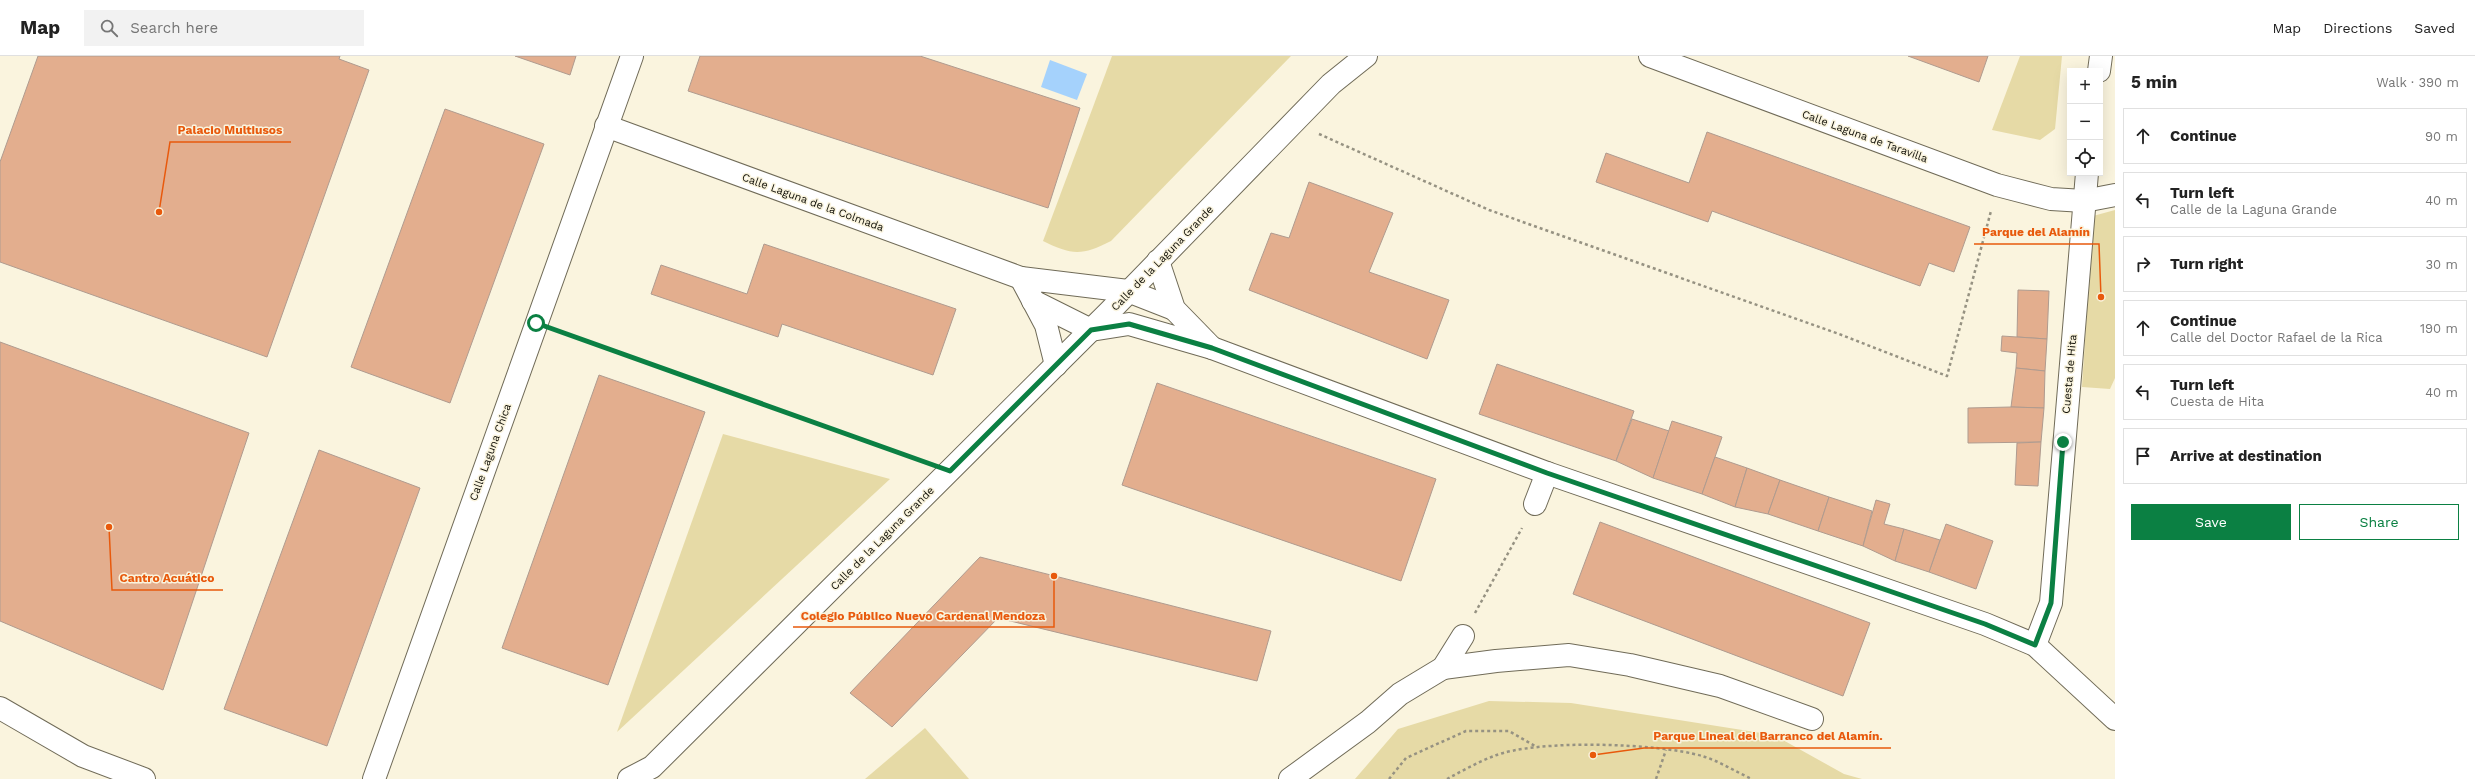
<!DOCTYPE html>
<meta charset="utf-8">
<style>
:root{--surface:#fff;--page:#f2f2f2;--text:#222;--muted:#767676;--line:#e0e0e0;--accent:#0b8043}
body{margin:0;font-family:"Work Sans",sans-serif;background:var(--page);color:var(--text)}
.controls{position:absolute;right:12px;top:12px;display:grid;overflow:hidden;border-radius:0px;box-shadow:0 4px 16px #0002}
.controls button{width:36px;height:36px;display:grid;place-items:center;padding:0;border:0;border-bottom:1px solid var(--line);background:var(--surface);color:var(--text);font:20px sans-serif}
.stop{position:absolute;width:12px;height:12px;margin:-9px;border:3px solid #0b8043;border-radius:50%;background:#fff}
.stop.end{background:#0b8043;border-color:#fff;box-shadow:0 1px 4px #0008}
.list{margin:0;padding:0;list-style:none}
h2{display:flex;justify-content:space-between;align-items:center;height:52px;margin:0;padding:0 16px;font-size:17px}
h2 small{font-size:13px;font-weight:400;color:var(--muted)}
.list li{display:grid;grid-template-columns:26px 1fr auto;gap:12px;align-items:center;box-sizing:border-box;height:56px;margin:0 8px 8px;padding:0 8px;border:1px solid var(--line);border-radius:0px}
.list b{display:block;font-size:15px;white-space:nowrap}
.list p{margin:0;font-size:13px;white-space:nowrap;color:var(--muted)}
.list em{font-size:13px;font-style:normal;color:var(--muted)}
.actions{display:flex;gap:8px;padding:12px 16px}
.actions a{flex:1;padding:9px 0;border:1px solid var(--accent);border-radius:0px;text-align:center;font-size:14px;color:var(--accent)}
.actions .main{background:var(--accent);color:#fff}
.icon{flex:none;width:22px;height:22px;fill:none;stroke:currentColor;stroke-width:2;stroke-linecap:round;stroke-linejoin:round}
.map{position:relative;flex:none;width:2115px;height:723px;overflow:hidden}
header{display:flex;align-items:center;gap:24px;box-sizing:border-box;height:56px;padding:0 20px;background:var(--surface);border-bottom:1px solid var(--line)}
header strong{font-size:19px}
nav{display:flex;gap:22px;margin-inline-start:auto;font-size:14px}
.search{width:280px;height:36px;background:var(--page);display:flex;align-items:center;gap:10px;box-sizing:border-box;padding:0 14px;border-radius:0px;color:var(--muted);font-size:15px}
main{display:flex}
aside{flex:1;background:var(--surface)}
.map>svg:first-child{display:block}
</style>
<header>
<strong>Map</strong>
<div class="search"><svg class="icon" aria-label="search" viewBox="0 0 24 24"><circle cx="10" cy="10" r="6"/><path d="M15 15l6 6"/></svg>Search here</div>
<nav><a>Map</a><a>Directions</a><a>Saved</a></nav>
</header>
<main>
<div class="map">
<svg width="2115" height="723" viewBox="0 0 2115 723">
<rect width="100%" height="100%" fill="#faf4de"/>
<!-- green -->
<g fill="#e6daa6">
<path d="M1112 0H1291L1111 185C1082 200 1071 199 1043 185Z"/>
<polygon points="2020,0 2062,0 2055,73 2040,84 1992,74"/>
<polygon points="2115,154 2115,322 2110,333 2082,331 2093,160"/>
<polygon points="723,378 890,423 617,676"/>
<polygon points="1489,645 1571,647 1774,679 1844,718 1862,723 1355,723 1398,673"/>
<polygon points="925,672 969,723 865,723"/>
</g>
<!-- water -->
<polygon fill="#a5d2fc" points="1050,4 1087,18 1077,44 1041,31"/>
<!-- building -->
<g fill="#e3ae8e" stroke="#af9b8f">
<polygon points="38,0 340,0 339,3 369,14 267,301 0,206 0,106"/>
<polygon points="515,0 576,0 570,19"/>
<polygon points="700,0 920,0 1080,52 1048,152 688,35"/>
<polygon points="1908,0 1988,0 1979,26"/>
<polygon points="445,53 544,88 450,347 351,311"/>
<polygon points="1707,76 1970,171 1954,216 1929,207 1920,230 1712,155 1708,166 1596,126 1606,97 1689,127"/>
<polygon points="1309,126 1393,157 1369,216 1449,244 1427,303 1249,234 1271,177 1289,182"/>
<polygon points="764,188 956,253 933,319 782,268 778,281 651,238 661,209 747,238"/>
<polygon points="2018,234 2049,235 2047,283 2017,281"/>
<polygon points="2002,280 2047,283 2045,315 2016,312 2017,297 2001,295"/>
<polygon points="0,286 249,377 163,634 0,565"/>
<polygon points="1497,308 1634,355 1616,405 1479,358"/>
<polygon points="2016,312 2045,315 2044,352 2011,351"/>
<polygon points="599,319 705,356 608,629 502,592"/>
<polygon points="1157,327 1436,423 1401,525 1122,429"/>
<polygon points="2011,351 2044,352 2041,386 1968,387 1968,352"/>
<polygon points="1632,363 1669,375 1653,422 1616,405"/>
<polygon points="1672,365 1722,381 1702,438 1653,422"/>
<polygon points="2041,386 2038,430 2015,429 2017,387"/>
<polygon points="319,394 420,432 327,690 224,653"/>
<polygon points="1715,401 1747,412 1735,451 1702,438"/>
<polygon points="1747,412 1780,424 1768,458 1735,451"/>
<polygon points="1780,424 1829,441 1818,475 1768,458"/>
<polygon points="1829,441 1872,455 1863,490 1818,475"/>
<polygon points="1876,444 1890,448 1884,468 1904,473 1895,505 1863,490"/>
<polygon points="1600,466 1870,567 1843,640 1573,538"/>
<polygon points="1946,468 1993,485 1976,533 1929,516"/>
<polygon points="1904,473 1940,484 1929,516 1895,505"/>
<polygon points="980,501 1271,575 1257,625 998,562 892,671 850,637"/>
</g>
<g fill="none" stroke-linecap="round" stroke-linejoin="round">
<defs>
<g id="minor">
<polyline points="1650,0 1997,129 2051,143 2084,145 2115,139"/>
<polyline points="2099,15 2101,0"/>
<polyline points="606,70 1021,222"/>
<polyline points="1033,245 1091,274 1129,268 1212,292 1174,253 1158,205"/>
<polyline points="1212,292 1547,417 1985,568 2035,589 2115,663"/>
<polyline points="1056,309 1046,269 1021,222 1128,235 1174,253"/>
<polyline points="1535,448 1547,417"/>
<polyline points="2035,589 2051,547 2087,117"/>
<polyline points="1443,612 1496,605 1569,599 1630,609 1720,630 1812,663"/>
<polyline points="0,652 83,700 144,723"/>
<polyline points="374,723 632,0"/>
<polyline points="629,723 652,711 1110,255 1331,28 1366,0"/>
<polyline points="1290,723 1368,666 1400,638 1443,612 1463,580"/>
</g>
</defs>
<!-- minor casing -->
<use href="#minor" stroke="#706b58" stroke-width="24"/>
<!-- path -->
<g stroke="#969282" stroke-width="2.5" stroke-dasharray="3 3" stroke-linecap="butt">
<polyline points="1319,78 1489,154 1839,278 1947,320 1991,155"/>
<polyline points="563,277 922,405"/>
<polyline points="1475,557 1522,472"/>
<polyline points="1389,723 1406,702 1466,675 1509,675 1535,690"/>
<path d="M1447 723C1462 715 1478 706 1494 700 1536 683 1658 687 1702 700 1719 705 1736 716 1752 723"/>
<polyline points="1656,723 1666,694"/>
</g>
<!-- minor -->
<use href="#minor" stroke="#fff" stroke-width="22"/>
</g>
<g fill="none" stroke-linecap="round" stroke-linejoin="round">
<!-- route -->
<polyline stroke="#0b8043" stroke-width="5" points="536,267 950,415 1091,274 1129,268 1212,292 1547,417 1985,568 2035,589 2051,547 2063,386"/>
</g>
<g text-anchor="middle" stroke-width="3" stroke-linejoin="round" paint-order="stroke">
<!-- street labels -->
<g font-size="11" fill="#121109" stroke="#faf4de">
<text transform="translate(1865 80) rotate(20)" y="4">Calle Laguna de Taravilla</text>
<text transform="translate(813 146) rotate(20)" y="4">Calle Laguna de la Colmada</text>
<text transform="translate(1162 202) rotate(-46)" y="4">Calle de la Laguna Grande</text>
<text transform="translate(2069 318) rotate(-85)" y="4">Cuesta de Hita</text>
<text transform="translate(490 396) rotate(-70)" y="4">Calle Laguna Chica</text>
<text transform="translate(882 482) rotate(-45)" y="4">Calle de la Laguna Grande</text>
</g>
</g>
<!-- callouts -->
<path fill="none" stroke="#e8590c" stroke-width="1.5" d="M159 156L170 86H291M2101 241L2099 188H1974M109 471L112 534H223M1054 520L1054 571H793M1593 699L1644 692H1891"/>
<g fill="#e8590c" stroke="#faf4de" stroke-width="1.5">
<circle cx="159" cy="156" r="4"/>
<circle cx="2101" cy="241" r="4"/>
<circle cx="109" cy="471" r="4"/>
<circle cx="1054" cy="520" r="4"/>
<circle cx="1593" cy="699" r="4"/>
</g>
<g font-size="12" text-anchor="middle" font-weight="bold" fill="#e8590c" stroke="#faf4de" stroke-width="3" stroke-linejoin="round" paint-order="stroke">
<text x="230" y="78">Palacio Multiusos</text>
<text x="2036" y="180">Parque del Alamín</text>
<text x="167" y="526">Cantro Acuático</text>
<text x="923" y="564">Colegio Público Nuevo Cardenal Mendoza</text>
<text x="1768" y="684">Parque Lineal del Barranco del Alamín.</text>
</g>
</svg>
<div class="controls">
<button>+</button>
<button>−</button>
<button><svg class="icon" aria-label="locate" viewBox="0 0 24 24"><circle cx="12" cy="12" r="6"/><path d="M12 2v4M12 18v4M2 12h4M18 12h4"/></svg></button>
</div>
<div class="stop" style="left:536px;top:267px"></div>
<div class="stop end" style="left:2063px;top:386px"></div>
</div>
<aside>
<h2>5 min<small>Walk · 390 m</small></h2>
<ul class="list">
<li><svg class="icon" aria-label="ahead" viewBox="0 0 24 24"><path d="M12 20V5M6 11l6-6 6 6"/></svg><div><b>Continue</b></div><em>90 m</em></li>
<li><svg class="icon" aria-label="left" viewBox="0 0 24 24"><path d="M17 20v-9H6M10 6l-5 5 5 5"/></svg><div><b>Turn left</b><p>Calle de la Laguna Grande</p></div><em>40 m</em></li>
<li><svg class="icon" aria-label="right" viewBox="0 0 24 24"><path d="M7 20v-9h11M14 6l5 5-5 5"/></svg><div><b>Turn right</b></div><em>30 m</em></li>
<li><svg class="icon" aria-label="ahead" viewBox="0 0 24 24"><path d="M12 20V5M6 11l6-6 6 6"/></svg><div><b>Continue</b><p>Calle del Doctor Rafael de la Rica</p></div><em>190 m</em></li>
<li><svg class="icon" aria-label="left" viewBox="0 0 24 24"><path d="M17 20v-9H6M10 6l-5 5 5 5"/></svg><div><b>Turn left</b><p>Cuesta de Hita</p></div><em>40 m</em></li>
<li><svg class="icon" aria-label="arrive" viewBox="0 0 24 24"><path d="M6 21V4h12l-3 4 3 4H6"/></svg><div><b>Arrive at destination</b></div></li>
</ul>
<div class="actions"><a class="main">Save</a><a>Share</a></div>
</aside>
</main>
